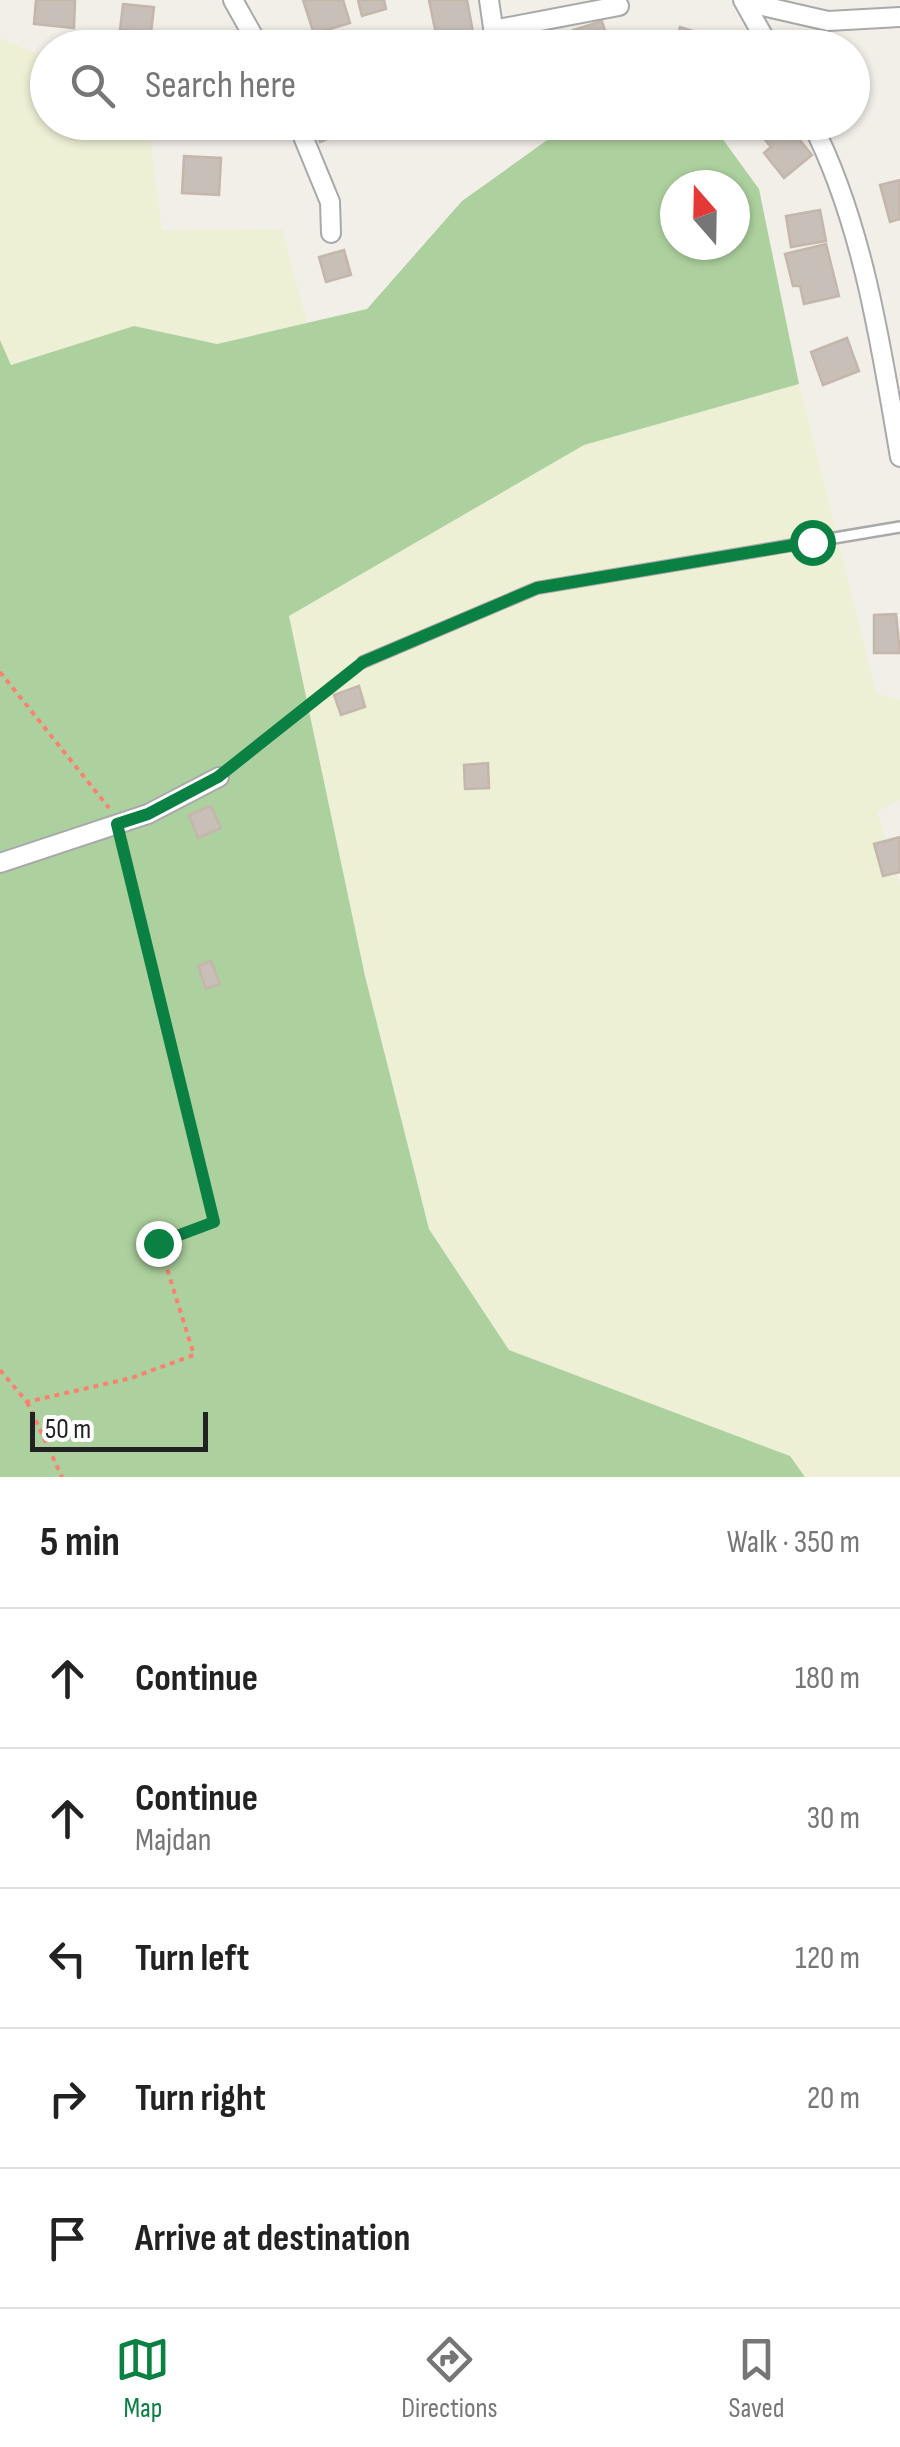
<!DOCTYPE html>
<meta charset="utf-8">
<style>
:root{--surface:#fff;--page:#f2f2f2;--text:#222;--muted:#767676;--line:#e0e0e0;--accent:#0b8043}
body{margin:0;font-family:"Sofia Sans Condensed",sans-serif;background:var(--page);color:var(--text)}
.compass{position:absolute;left:660px;top:170px;width:90px;height:90px;border-radius:50%;background:var(--surface);box-shadow:0 2px 8px #0004;rotate:340deg}
.scale{position:absolute;left:30px;bottom:25px;width:178px;box-sizing:border-box;padding-left:10px;border:5px solid #222;border-top:0;font-size:28px;line-height:35px;white-space:nowrap;color:#222;-webkit-text-stroke:8px #fff;paint-order:stroke}
.stop{position:absolute;width:30px;height:30px;margin:-22px;border:8px solid #0b8043;border-radius:50%;background:#fff}
.stop.end{background:#0b8043;border-color:#fff;box-shadow:0 2px 10px #0008}
.list{margin:0;padding:0;list-style:none}
h2{display:flex;justify-content:space-between;align-items:center;height:130px;margin:0;padding:0 40px;font-size:42px}
h2 small{font-size:32px;font-weight:400;color:var(--muted)}
.list li{display:grid;grid-template-columns:65px 1fr auto;gap:30px;align-items:center;box-sizing:border-box;height:140px;padding:0 40px;border-top:2px solid var(--line)}
.list b{display:block;font-size:38px;white-space:nowrap}
.list p{margin:0;font-size:32px;white-space:nowrap;color:var(--muted)}
.list em{font-size:32px;font-style:normal;color:var(--muted)}
.icon{flex:none;width:55px;height:55px;fill:none;stroke:currentColor;stroke-width:2;stroke-linecap:round;stroke-linejoin:round}
.map{position:relative;flex:none;width:900px;height:1477px;overflow:hidden}
.search{position:absolute;background:var(--surface);box-shadow:0 2px 8px #0004;left:30px;right:30px;top:30px;height:110px;display:flex;align-items:center;gap:25px;box-sizing:border-box;padding:0 35px;border-radius:55px;color:var(--muted);font-size:38px}
.sheet{height:830px;background:var(--surface)}
nav{display:flex;justify-content:space-around;align-items:center;box-sizing:border-box;height:140px;border-top:2px solid var(--line);background:var(--surface);font-size:28px;color:var(--muted)}
nav a{display:grid;justify-items:center;gap:5px}
nav .on{color:var(--accent)}
.map>svg:first-child{display:block}
</style>
<div class="map">
<svg width="900" height="1477" viewBox="0 0 900 1477">
<rect width="100%" height="100%" fill="#f2efe9"/>
<!-- farmland -->
<g fill="#eef0d5">
<polygon points="0,38 47,58 48,122 148,123 162,230 282,229 307,323 217,344 134,326 11,366 0,340"/>
<polygon points="799,384 876,693 900,700 900,800 877,812 900,885 900,1477 805,1477 790,1456 509,1350 429,1228 365,976 289,616 584,445"/>
</g>
<!-- forest -->
<path fill="#add19e" fill-rule="evenodd" d="M571 123H711L759 189 799 384 584 445 289 616 365 976 429 1229 509 1350 790 1456 805 1477H0V340L11 365 134 326 217 344 367 309 462 201ZM675 185H735V245H675Z"/>
<!-- building -->
<g fill="#c7bfb8" stroke="#c4b6ab" stroke-width="2.5">
<polygon points="36,0 75,0 74,28 34,24"/>
<polygon points="303,0 343,0 350,23 314,34"/>
<polygon points="358,0 384,0 386,9 362,16"/>
<polygon points="429,0 467,0 473,32 437,39"/>
<polygon points="123,4 154,7 151,33 120,30"/>
<polygon points="602,21 610,48 578,48 573,30"/>
<polygon points="680,27 712,37 708,48 674,48"/>
<rect x="175" y="36" width="37" height="12"/>
<polygon points="312,122 348,122 351,129 320,142"/>
<polygon points="785,122 812,155 784,178 764,153 771,147 751,123"/>
<polygon points="184,156 221,158 219,195 182,193"/>
<polygon points="900,180 900,219 890,222 880,185"/>
<polygon points="820,210 826,241 791,247 786,216"/>
<polygon points="826,244 839,296 804,304 800,286 793,286 785,254"/>
<polygon points="344,250 351,275 326,282 319,257"/>
<polygon points="847,338 859,371 823,385 811,352"/>
<polygon points="896,614 900,653 874,653 874,615"/>
<polygon points="359,686 365,707 341,715 334,695"/>
<polygon points="488,763 489,788 465,789 464,765"/>
<polygon points="211,806 221,828 198,838 189,815"/>
<polygon points="900,837 900,872 883,876 874,844"/>
<polygon points="211,961 220,984 206,989 198,966"/>
</g>
<g fill="none" stroke-linecap="round" stroke-linejoin="round">
<defs>
<polyline id="service" points="363,662 537,588 900,527"/>
<g id="minor">
<polyline points="233,0 260,48"/>
<polyline points="489,0 496,48"/>
<polyline points="743,0 770,48"/>
<polyline points="745,2 828,21 900,17"/>
<polyline points="493,30 619,6"/>
<polyline points="297,122 330,202 331,233"/>
<path d="M811 122C863 223 881 346 900 457"/>
<polyline points="0,863 148,814 219,777"/>
</g>
</defs>
<!-- service casing -->
<use href="#service" stroke="#a9a9a9" stroke-width="14"/>
<!-- minor casing -->
<use href="#minor" stroke="#a9a9a9" stroke-width="22"/>
<!-- path -->
<g stroke="#fa8072" stroke-width="4" stroke-dasharray="5 5" stroke-linecap="butt">
<polyline points="0,672 109,808"/>
<polyline points="234,765 352,671"/>
<polyline points="0,1370 27,1402 131,1378 194,1355 159,1243 214,1222 122,845"/>
<polyline points="27,1402 62,1477"/>
</g>
<!-- service -->
<use href="#service" stroke="#fff" stroke-width="9"/>
<!-- minor -->
<use href="#minor" stroke="#fff" stroke-width="18"/>
</g>
<g fill="none" stroke-linecap="round" stroke-linejoin="round">
<!-- route -->
<polyline stroke="#0b8043" stroke-width="12" points="158,1243 214,1222 117,824 148,814 218,777 363,662 537,588 812,542"/>
</g>
</svg>
<svg class="compass" viewBox="-18 -18 36 36"><path d="M0-13l5 13h-10z" fill="#e53935"/><path d="M0 13l5-13h-10z" fill="#767676"/></svg>
<div class="scale">50 m</div>
<div class="stop" style="left:812px;top:542px"></div>
<div class="stop end" style="left:158px;top:1243px"></div>
<div class="search"><svg class="icon" aria-label="search" viewBox="0 0 24 24"><circle cx="10" cy="10" r="6"/><path d="M15 15l6 6"/></svg>Search here</div>
</div>
<section class="sheet">
<h2>5 min<small>Walk · 350 m</small></h2>
<ul class="list">
<li><svg class="icon" aria-label="ahead" viewBox="0 0 24 24"><path d="M12 20V5M6 11l6-6 6 6"/></svg><div><b>Continue</b></div><em>180 m</em></li>
<li><svg class="icon" aria-label="ahead" viewBox="0 0 24 24"><path d="M12 20V5M6 11l6-6 6 6"/></svg><div><b>Continue</b><p>Majdan</p></div><em>30 m</em></li>
<li><svg class="icon" aria-label="left" viewBox="0 0 24 24"><path d="M17 20v-9H6M10 6l-5 5 5 5"/></svg><div><b>Turn left</b></div><em>120 m</em></li>
<li><svg class="icon" aria-label="right" viewBox="0 0 24 24"><path d="M7 20v-9h11M14 6l5 5-5 5"/></svg><div><b>Turn right</b></div><em>20 m</em></li>
<li><svg class="icon" aria-label="arrive" viewBox="0 0 24 24"><path d="M6 21V4h12l-3 4 3 4H6"/></svg><div><b>Arrive at destination</b></div></li>
</ul>
</section>
<nav>
<a class="on"><svg class="icon" aria-label="map" viewBox="0 0 24 24"><path d="M3 6l6-2 6 2 6-2v14l-6 2-6-2-6 2zM9 4v14M15 6v14"/></svg>Map</a>
<a><svg class="icon" aria-label="directions" viewBox="0 0 24 24"><path d="M12 3l9 9-9 9-9-9zM9 14v-3h6M13 9l2 2-2 2"/></svg>Directions</a>
<a><svg class="icon" aria-label="saved" viewBox="0 0 24 24"><path d="M7 4h10v16l-5-4-5 4z"/></svg>Saved</a>
</nav>
